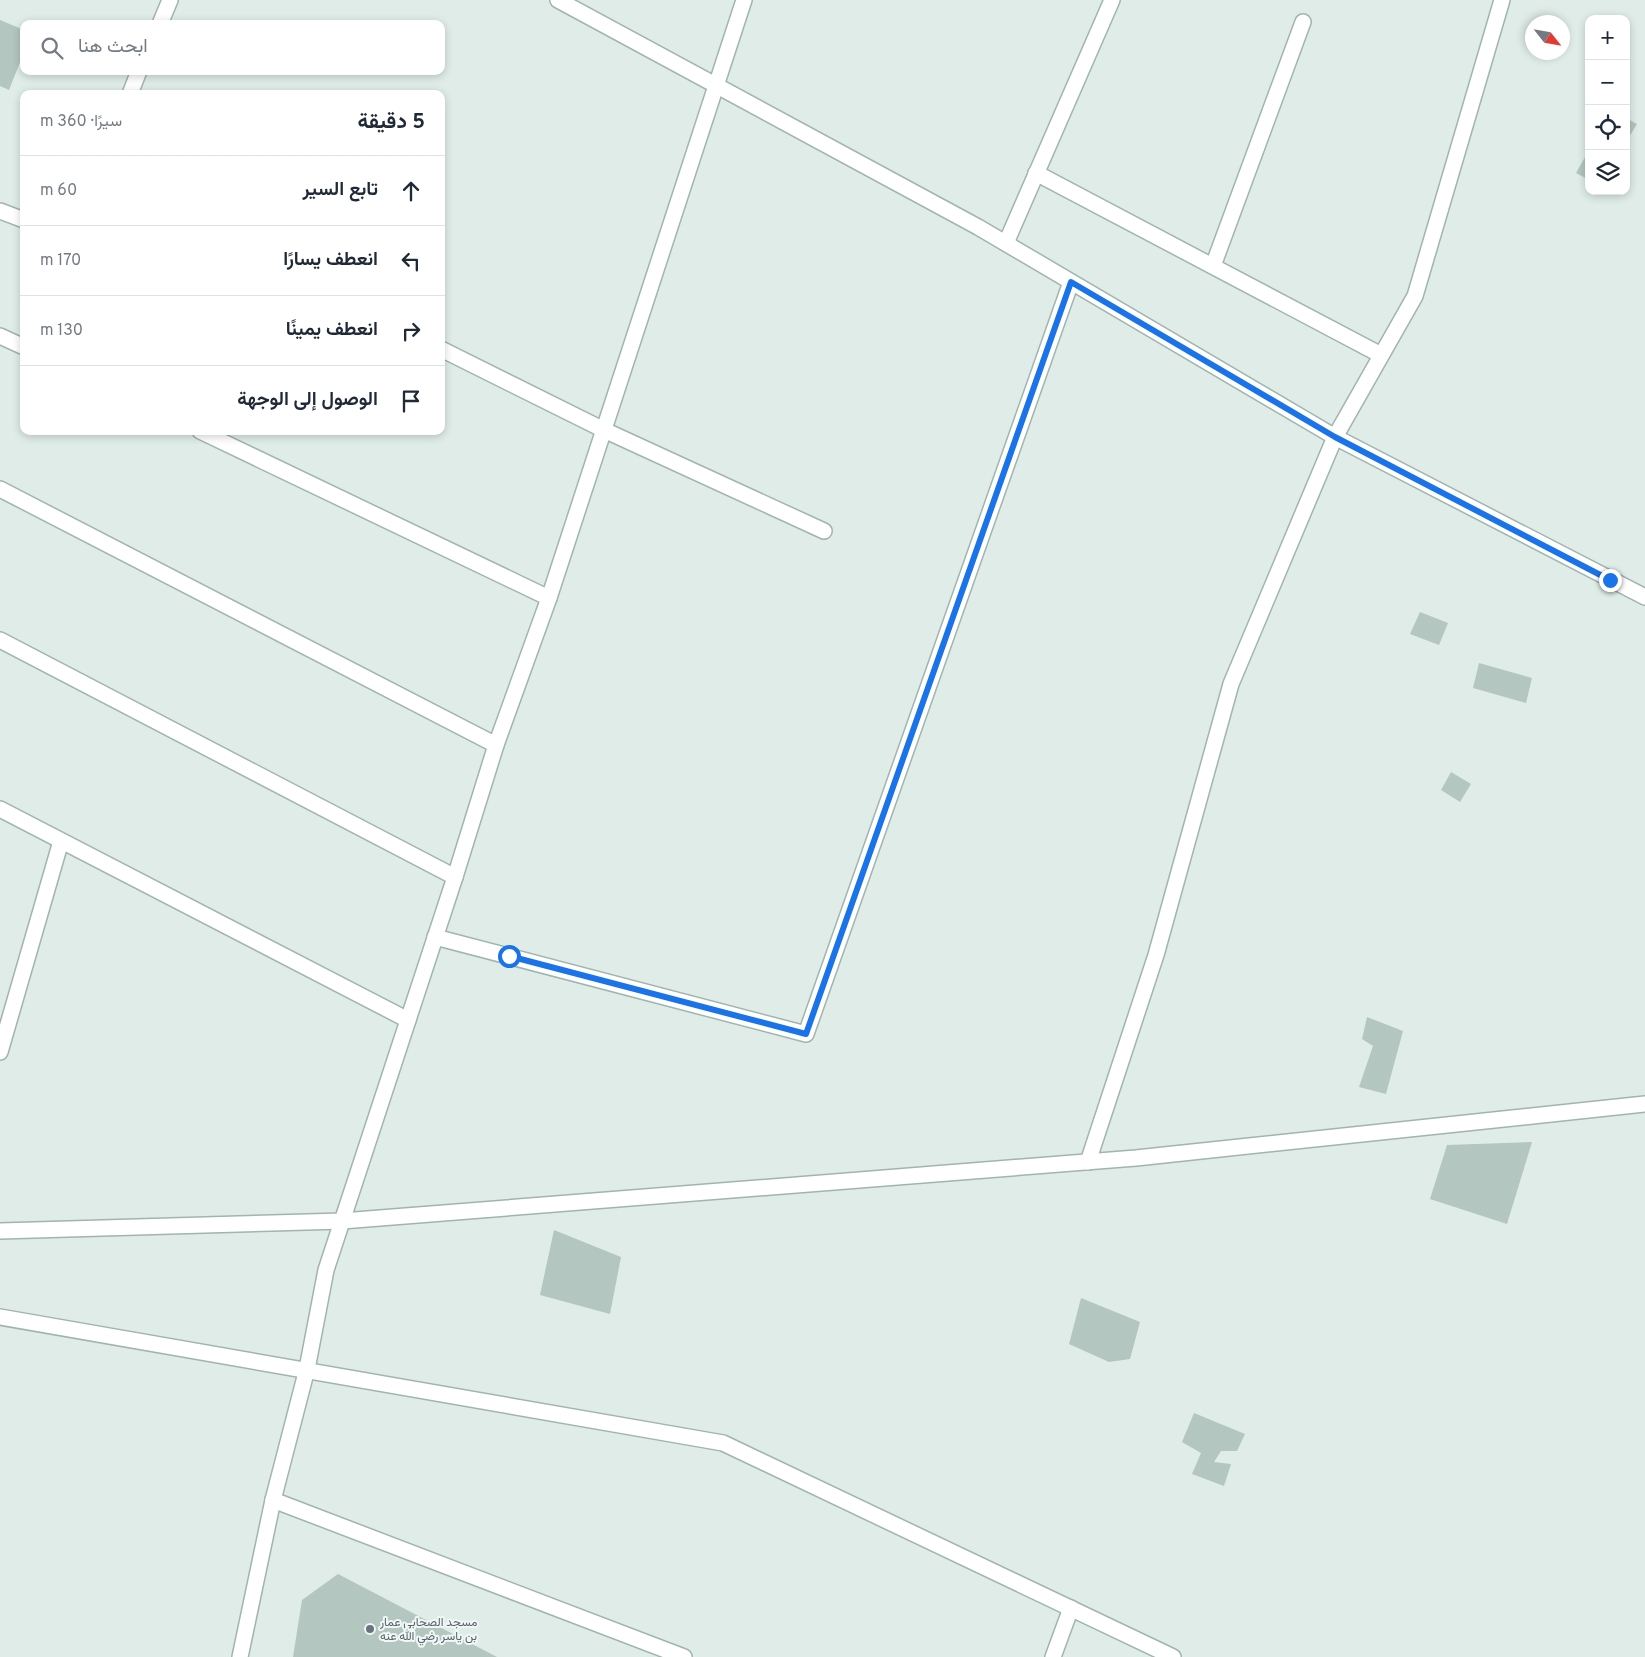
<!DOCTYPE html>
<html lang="ar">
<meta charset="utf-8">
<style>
:root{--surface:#fff;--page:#f2f2f3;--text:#1f2937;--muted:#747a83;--line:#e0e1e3}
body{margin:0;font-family:Overpass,Vazirmatn,sans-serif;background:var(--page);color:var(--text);direction:rtl}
.controls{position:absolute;right:15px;top:15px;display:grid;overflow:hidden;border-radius:10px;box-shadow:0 2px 8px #0003}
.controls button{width:45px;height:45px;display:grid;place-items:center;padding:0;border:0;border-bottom:1px solid var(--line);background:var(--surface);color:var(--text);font:25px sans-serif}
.compass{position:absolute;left:1525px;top:15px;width:45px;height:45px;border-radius:50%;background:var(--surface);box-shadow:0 2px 8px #0003;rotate:121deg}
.stop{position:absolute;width:15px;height:15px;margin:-11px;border:4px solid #1a73e8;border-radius:50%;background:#fff}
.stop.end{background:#1a73e8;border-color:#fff;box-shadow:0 1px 5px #0008}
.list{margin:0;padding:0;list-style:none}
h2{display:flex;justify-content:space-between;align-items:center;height:65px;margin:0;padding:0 20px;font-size:21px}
h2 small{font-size:16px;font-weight:400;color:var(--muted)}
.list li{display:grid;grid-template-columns:32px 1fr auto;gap:15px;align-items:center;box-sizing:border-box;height:70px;padding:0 20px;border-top:1px solid var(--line)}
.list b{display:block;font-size:19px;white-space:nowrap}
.list em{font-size:16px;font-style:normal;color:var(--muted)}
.icon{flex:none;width:28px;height:28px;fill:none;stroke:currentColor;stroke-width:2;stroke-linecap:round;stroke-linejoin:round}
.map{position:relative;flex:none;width:1645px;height:1657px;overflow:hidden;direction:ltr}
.search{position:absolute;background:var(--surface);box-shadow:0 2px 8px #0003;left:20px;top:20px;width:425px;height:55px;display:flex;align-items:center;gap:12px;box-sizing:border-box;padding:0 18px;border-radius:10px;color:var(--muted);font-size:19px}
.panel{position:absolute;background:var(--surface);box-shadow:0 2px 8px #0003;left:20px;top:90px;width:425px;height:345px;border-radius:10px;direction:rtl}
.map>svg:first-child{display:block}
</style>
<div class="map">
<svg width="1645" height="1657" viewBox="0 0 1645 1657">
<rect width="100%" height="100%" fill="#dfece7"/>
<!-- building -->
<g fill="#b4c6c0">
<polygon points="0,20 24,30 24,52 9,90 0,86"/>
<polygon points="1626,118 1637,124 1626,142"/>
<polygon points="1589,150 1589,180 1576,173"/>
<polygon points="1420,612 1448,623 1439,645 1410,634"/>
<polygon points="1479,663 1532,678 1526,703 1473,688"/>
<polygon points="1451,772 1471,784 1460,802 1441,790"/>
<polygon points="1367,1017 1403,1031 1386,1094 1359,1087 1373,1046 1362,1039"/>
<polygon points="1532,1142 1507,1224 1430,1199 1447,1145"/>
<polygon points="554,1230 621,1257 610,1314 540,1295"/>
<polygon points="1081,1298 1140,1322 1130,1359 1109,1362 1069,1344"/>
<polygon points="1194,1413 1245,1434 1237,1451 1221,1451 1214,1462 1231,1464 1224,1486 1192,1474 1201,1453 1182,1442"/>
<polygon points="338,1574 497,1657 293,1657 302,1600"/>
</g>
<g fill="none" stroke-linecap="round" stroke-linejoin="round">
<defs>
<g id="minor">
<polyline points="558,0 978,227 1335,437 1645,597"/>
<polyline points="160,24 170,0"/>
<polyline points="130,94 139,71"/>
<polyline points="1036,173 1381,355"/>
<polyline points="0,211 24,220"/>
<polyline points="1006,243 1112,0"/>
<polyline points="1213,266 1303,22"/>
<polyline points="0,336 24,347"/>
<polyline points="441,349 604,430 824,531"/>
<polyline points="200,431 549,598"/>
<polyline points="0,489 496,745"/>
<polyline points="0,640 455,877"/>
<polyline points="0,809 408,1020"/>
<polyline points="435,937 806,1034 1071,282"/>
<polyline points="0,1052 61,841"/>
<polyline points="1088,1162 1156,955 1231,684 1335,437 1415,296 1502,0"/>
<polyline points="0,1231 342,1221 1136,1158 1645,1104"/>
<polyline points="0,1317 723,1443 1173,1657"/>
<polyline points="273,1500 684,1657"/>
<polyline points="240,1657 273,1500 307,1369 326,1270 455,877 496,745 549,598 744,0"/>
<polyline points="1053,1657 1071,1608"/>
</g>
</defs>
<!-- minor casing -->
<use href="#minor" stroke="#a1b4af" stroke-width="18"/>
<!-- minor -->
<use href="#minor" stroke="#fff" stroke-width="15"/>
</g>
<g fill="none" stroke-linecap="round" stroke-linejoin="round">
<!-- route -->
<polyline stroke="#1a73e8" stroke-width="6" points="509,956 806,1034 1071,282 1335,437 1610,580"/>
</g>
<!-- markers -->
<circle fill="#6b7280" stroke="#eff8f4" stroke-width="2" cx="370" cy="1629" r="5"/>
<g text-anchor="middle" stroke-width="4" stroke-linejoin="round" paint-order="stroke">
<!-- worship labels -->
<g font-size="12" fill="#5b616d" stroke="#eff8f4" text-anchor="start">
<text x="380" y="1626">مسجد الصحابي عمار<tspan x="380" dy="14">بن ياسر رضي الله عنه</tspan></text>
</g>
</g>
</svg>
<div class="controls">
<button>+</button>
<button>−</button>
<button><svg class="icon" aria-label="locate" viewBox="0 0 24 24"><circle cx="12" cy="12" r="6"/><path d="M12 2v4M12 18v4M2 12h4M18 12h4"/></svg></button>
<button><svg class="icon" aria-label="layers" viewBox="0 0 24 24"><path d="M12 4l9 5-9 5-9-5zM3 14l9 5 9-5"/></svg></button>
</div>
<svg class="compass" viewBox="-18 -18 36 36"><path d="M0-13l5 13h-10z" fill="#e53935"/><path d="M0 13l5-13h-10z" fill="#747a83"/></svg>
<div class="stop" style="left:509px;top:956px"></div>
<div class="stop end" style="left:1610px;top:580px"></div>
<div class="search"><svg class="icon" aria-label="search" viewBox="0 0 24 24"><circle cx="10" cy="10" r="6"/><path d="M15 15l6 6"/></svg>ابحث هنا</div>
<section class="panel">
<h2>5 دقيقة<small>سيرًا · 360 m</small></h2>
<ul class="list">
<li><svg class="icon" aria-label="ahead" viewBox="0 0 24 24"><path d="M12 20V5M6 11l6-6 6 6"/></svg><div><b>تابع السير</b></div><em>60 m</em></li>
<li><svg class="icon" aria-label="left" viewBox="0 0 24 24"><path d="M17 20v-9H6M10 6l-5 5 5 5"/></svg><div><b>انعطف يسارًا</b></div><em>170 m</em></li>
<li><svg class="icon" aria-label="right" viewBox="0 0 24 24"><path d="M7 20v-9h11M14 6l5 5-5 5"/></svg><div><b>انعطف يمينًا</b></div><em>130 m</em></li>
<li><svg class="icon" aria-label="arrive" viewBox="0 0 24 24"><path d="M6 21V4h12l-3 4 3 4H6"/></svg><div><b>الوصول إلى الوجهة</b></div></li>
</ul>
</section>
</div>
